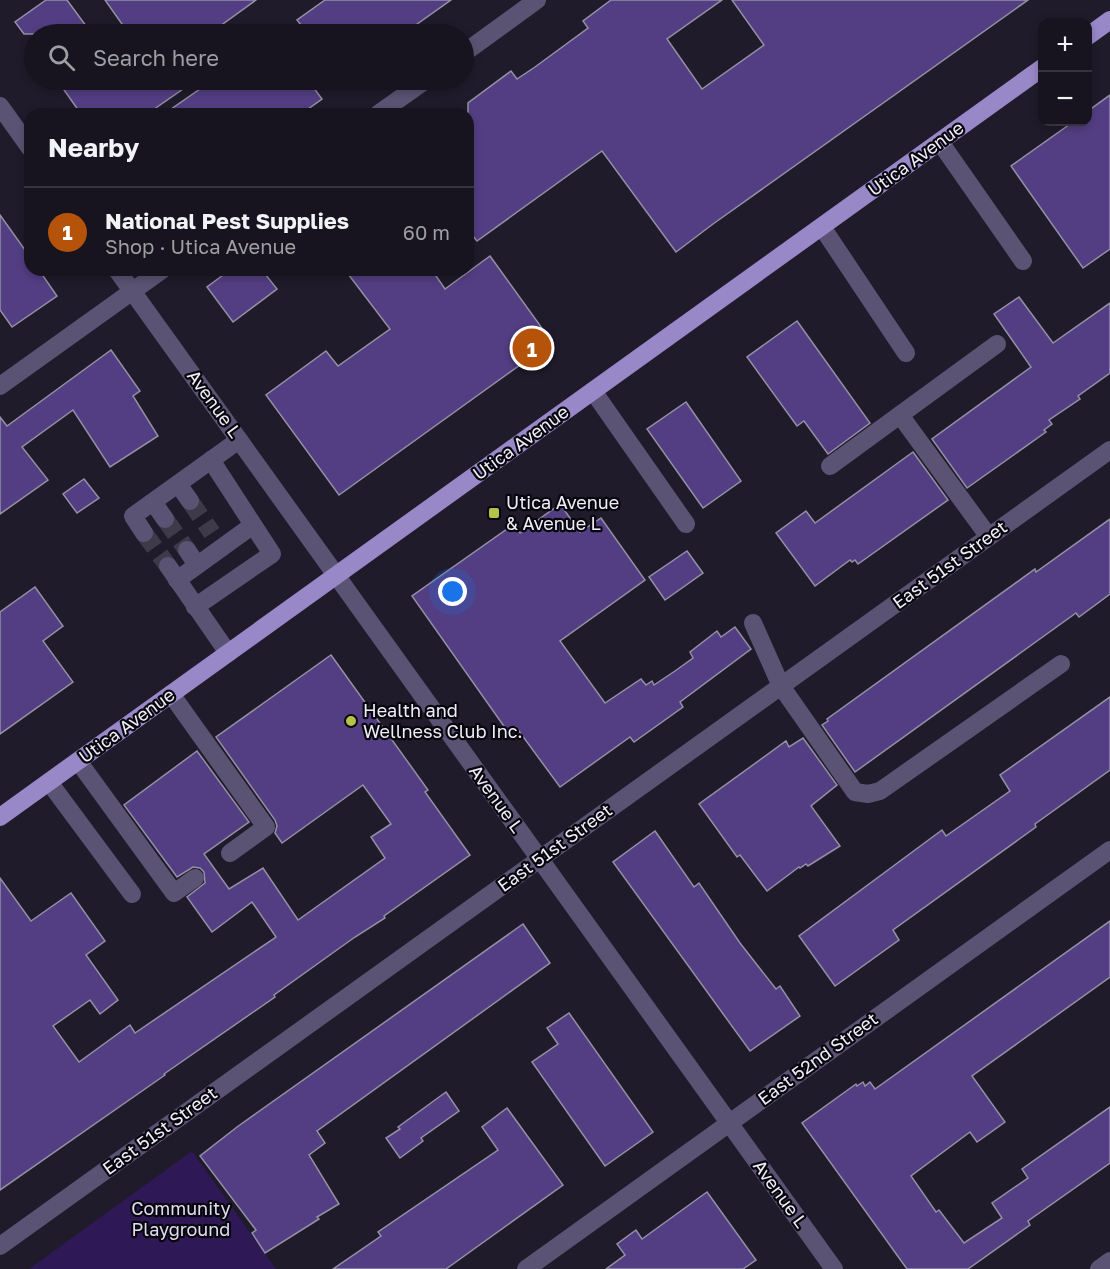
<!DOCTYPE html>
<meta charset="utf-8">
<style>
:root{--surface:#171420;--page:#24212d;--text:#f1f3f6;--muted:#9e9ea5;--line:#36333e;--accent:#b45309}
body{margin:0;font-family:"Golos Text",sans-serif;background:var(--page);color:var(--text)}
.controls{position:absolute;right:18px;top:18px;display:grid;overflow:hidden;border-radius:12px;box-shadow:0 3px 9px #0003}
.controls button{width:54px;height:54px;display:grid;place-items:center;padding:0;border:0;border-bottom:2px solid var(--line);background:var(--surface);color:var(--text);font:30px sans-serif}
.you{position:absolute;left:453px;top:592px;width:21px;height:21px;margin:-15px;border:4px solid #fff;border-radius:50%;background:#1a73e8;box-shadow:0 0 0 9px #1a73e833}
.badge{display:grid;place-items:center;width:39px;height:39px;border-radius:50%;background:var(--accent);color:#fff;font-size:20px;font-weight:700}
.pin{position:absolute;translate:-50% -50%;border:3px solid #fff;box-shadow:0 2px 6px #0006}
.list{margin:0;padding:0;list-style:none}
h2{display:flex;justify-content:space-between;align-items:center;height:78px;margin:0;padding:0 24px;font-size:26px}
h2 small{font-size:20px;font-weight:400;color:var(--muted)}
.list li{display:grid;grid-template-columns:39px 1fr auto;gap:18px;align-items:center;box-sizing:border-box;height:90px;padding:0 24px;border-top:2px solid var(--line)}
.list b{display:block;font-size:22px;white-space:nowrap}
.list p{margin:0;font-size:20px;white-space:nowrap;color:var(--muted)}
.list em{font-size:20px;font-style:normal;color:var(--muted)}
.icon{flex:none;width:33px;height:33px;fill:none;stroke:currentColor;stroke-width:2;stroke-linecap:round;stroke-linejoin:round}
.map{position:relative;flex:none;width:1110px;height:1269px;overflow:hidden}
.search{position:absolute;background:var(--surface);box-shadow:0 3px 9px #0003;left:24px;top:24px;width:450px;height:66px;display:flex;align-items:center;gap:15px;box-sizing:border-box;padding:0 21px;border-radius:33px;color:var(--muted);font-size:22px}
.panel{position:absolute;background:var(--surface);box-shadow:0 3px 9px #0003;left:24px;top:108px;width:450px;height:168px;border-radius:18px}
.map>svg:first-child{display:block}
</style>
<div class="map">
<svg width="1110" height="1269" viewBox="0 0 1110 1269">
<rect width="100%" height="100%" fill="#1f1b2b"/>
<!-- green -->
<polygon fill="#2e1856" points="192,1151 276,1269 29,1269"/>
<!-- building -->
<g fill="#533e83" stroke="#9490a4" stroke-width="1.5">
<polygon points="46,0 67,0 92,34 24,34 15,22"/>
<polygon points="105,0 256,0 209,34 129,34"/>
<polygon points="325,0 451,0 403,34 308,34 297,20"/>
<polygon points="611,0 722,0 667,39 702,89 764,45 732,0 1028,0 713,224 676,252 602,151 477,241 468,230 468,103 511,71 517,79 535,67 588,28 583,21"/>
<polygon points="57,80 196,80 147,114 81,114"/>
<polygon points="213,80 308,80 322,99 301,114 164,114"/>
<polygon points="1110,95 1110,249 1083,268 1011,166 1073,122 1088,122 1088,111"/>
<polygon points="0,215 30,257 30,270 39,270 57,296 12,327 0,310"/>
<polygon points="490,256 552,342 339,495 266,395 326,351 338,366 390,329 345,270 432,270 445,289"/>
<polygon points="230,270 262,270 277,289 233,322 207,287"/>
<polygon points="1019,297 1053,343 1110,303 1110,373 1078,396 1080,399 1049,420 1052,424 1044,430 1046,432 967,488 932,439 1031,367 994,314"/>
<polygon points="797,321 870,423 828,454 804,421 797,426 747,357"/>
<polygon points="111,350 140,391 133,396 158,436 110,467 73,410 22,447 48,480 0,514 0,417 7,426"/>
<polygon points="686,402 741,481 703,508 647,429"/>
<polygon points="913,452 948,500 858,564 855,560 852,562 850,560 815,586 776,533 806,511 815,523"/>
<polygon points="84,479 99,498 77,513 63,494"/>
<polygon points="560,504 580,532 601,518 645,580 560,641 605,703 641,679 646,685 652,681 654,685 675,671 693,658 690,652 717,631 721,637 735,627 751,649 680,702 683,707 634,742 630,737 560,787 516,727 508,732 412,596 514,524 520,533"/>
<polygon points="1110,519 1110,594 1079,617 1076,613 855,772 822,725 828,721 827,719 1035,569 1036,572"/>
<polygon points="687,551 703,573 665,600 649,577"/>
<polygon points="35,587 63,626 43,641 73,682 0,734 0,612"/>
<polygon points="331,655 428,790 425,792 470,855 384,916 385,918 355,937 274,995 275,997 164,1074 165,1075 0,1190 0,878 31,921 71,893 105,941 86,955 118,1000 100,1014 90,1000 53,1026 79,1062 130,1025 135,1033 276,937 252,902 212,932 187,897 205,883 204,872 200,868 193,867 177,877 124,805 197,751 249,822 204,854 229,889 263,868 298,920 385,858 371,837 391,824 363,785 282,843 275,833 277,826 275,820 216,737"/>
<polygon points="1110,697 1110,770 1035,824 1036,827 893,930 899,940 835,986 799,936 942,830 946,836 1010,791 1000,775"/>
<polygon points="803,738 837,785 811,806 840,846 808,866 806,864 800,868 799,867 767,891 740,855 737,857 699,804 786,741 789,747"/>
<polygon points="655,831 694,887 699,883 740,943 776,989 780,986 800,1016 750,1051 613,862"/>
<polygon points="1110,921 1110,977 972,1076 1005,1122 977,1142 970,1132 911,1176 936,1212 939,1210 964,1243 1002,1218 992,1203 1028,1178 1022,1169 1110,1107 1110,1163 1028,1221 1030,1225 968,1269 907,1269 802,1123 856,1084 857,1086 863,1082 865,1086 870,1082 875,1089"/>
<polygon points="523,924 550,963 317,1131 325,1143 309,1155 339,1204 317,1217 319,1219 265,1253 252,1233 256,1230 200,1156 237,1127"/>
<polygon points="569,1013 653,1132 605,1166 532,1062 558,1044 547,1028"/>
<polygon points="446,1092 459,1111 421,1138 423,1141 400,1158 386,1138 400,1129 398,1127"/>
<polygon points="507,1108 563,1185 446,1269 333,1269 381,1236 378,1232 498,1150 482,1127"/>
<polygon points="707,1192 756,1260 743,1269 606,1269 625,1255 617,1244 636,1230 642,1239"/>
</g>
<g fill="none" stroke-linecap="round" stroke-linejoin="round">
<!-- minor-tunnel -->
<g stroke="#3e3a4a" stroke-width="18" stroke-dasharray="18 9" stroke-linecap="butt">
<polyline points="190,501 212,533"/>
<polyline points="165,519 187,550"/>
<polyline points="144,533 168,566"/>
</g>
<!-- minor -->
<g stroke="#5b5373" stroke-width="18">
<polyline points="464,53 537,0"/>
<polyline points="0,106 30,148"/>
<polyline points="378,114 426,80"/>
<polyline points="940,142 1023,261"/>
<polyline points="822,227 906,353"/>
<polyline points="117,270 834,1269"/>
<polyline points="0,386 162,270"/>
<polyline points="593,391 686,524"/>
<polyline points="900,415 989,537"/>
<polyline points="830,466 997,344"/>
<polyline points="178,484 190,501"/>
<polyline points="153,502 165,519"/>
<polyline points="144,533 133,516 239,440"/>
<polyline points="187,550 197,565"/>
<polyline points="168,566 228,653"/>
<polyline points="177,580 253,525"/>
<polyline points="195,607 272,554 211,460"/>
<polyline points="753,623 781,686 855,792 868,794 880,791 1061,664"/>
<polyline points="171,694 266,827 230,853"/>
<polyline points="78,761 174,893 195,878"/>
<polyline points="49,782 132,894"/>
<polyline points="0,1246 1110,450"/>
<polyline points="526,1269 1110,850"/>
<polyline points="1099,1269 1110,1261"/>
</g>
<!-- major -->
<g stroke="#9888c8" stroke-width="18">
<polyline points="1088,36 1110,20"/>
<polyline points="0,817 1042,68"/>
</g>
</g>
<!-- markers -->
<g fill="#b5c249" stroke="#09070e" stroke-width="2">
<rect x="488" y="507" width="12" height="12" rx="3"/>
<circle cx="351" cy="721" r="6"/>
</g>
<g text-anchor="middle" stroke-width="4.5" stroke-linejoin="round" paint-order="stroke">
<!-- street labels -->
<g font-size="18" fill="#efedf8" stroke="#09070e">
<text transform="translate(916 159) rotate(-36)" y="6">Utica Avenue</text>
<text transform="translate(214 404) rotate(54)" y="6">Avenue L</text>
<text transform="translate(521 443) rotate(-36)" y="6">Utica Avenue</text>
<text transform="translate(950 565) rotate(-36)" y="6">East 51st Street</text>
<text transform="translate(127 726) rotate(-36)" y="6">Utica Avenue</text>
<text transform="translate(496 799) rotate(54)" y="6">Avenue L</text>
<text transform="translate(555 848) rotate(-36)" y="6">East 51st Street</text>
<text transform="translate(818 1059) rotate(-36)" y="6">East 52nd Street</text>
<text transform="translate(160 1131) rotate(-36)" y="6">East 51st Street</text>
<text transform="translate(780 1194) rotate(54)" y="6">Avenue L</text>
</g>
<!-- poi labels -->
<g font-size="18" fill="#efedf8" stroke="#09070e" text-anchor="start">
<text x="506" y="509">Utica Avenue<tspan x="506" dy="21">&amp; Avenue L</tspan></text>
<text x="363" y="717">Health and<tspan x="363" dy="21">Wellness Club Inc.</tspan></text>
</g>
<!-- park labels -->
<g font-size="18" fill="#e0dcf1" stroke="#09070e">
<text x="181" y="1215">Community<tspan x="181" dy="21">Playground</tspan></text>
</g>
</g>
</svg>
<div class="controls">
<button>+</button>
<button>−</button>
</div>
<div class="you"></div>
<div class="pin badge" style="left:532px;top:348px">1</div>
<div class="search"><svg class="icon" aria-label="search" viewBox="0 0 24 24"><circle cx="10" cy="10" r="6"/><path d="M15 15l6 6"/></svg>Search here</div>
<section class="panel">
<h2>Nearby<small></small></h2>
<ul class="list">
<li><span class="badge">1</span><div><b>National Pest Supplies</b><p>Shop · Utica Avenue</p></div><em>60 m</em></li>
</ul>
</section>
</div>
